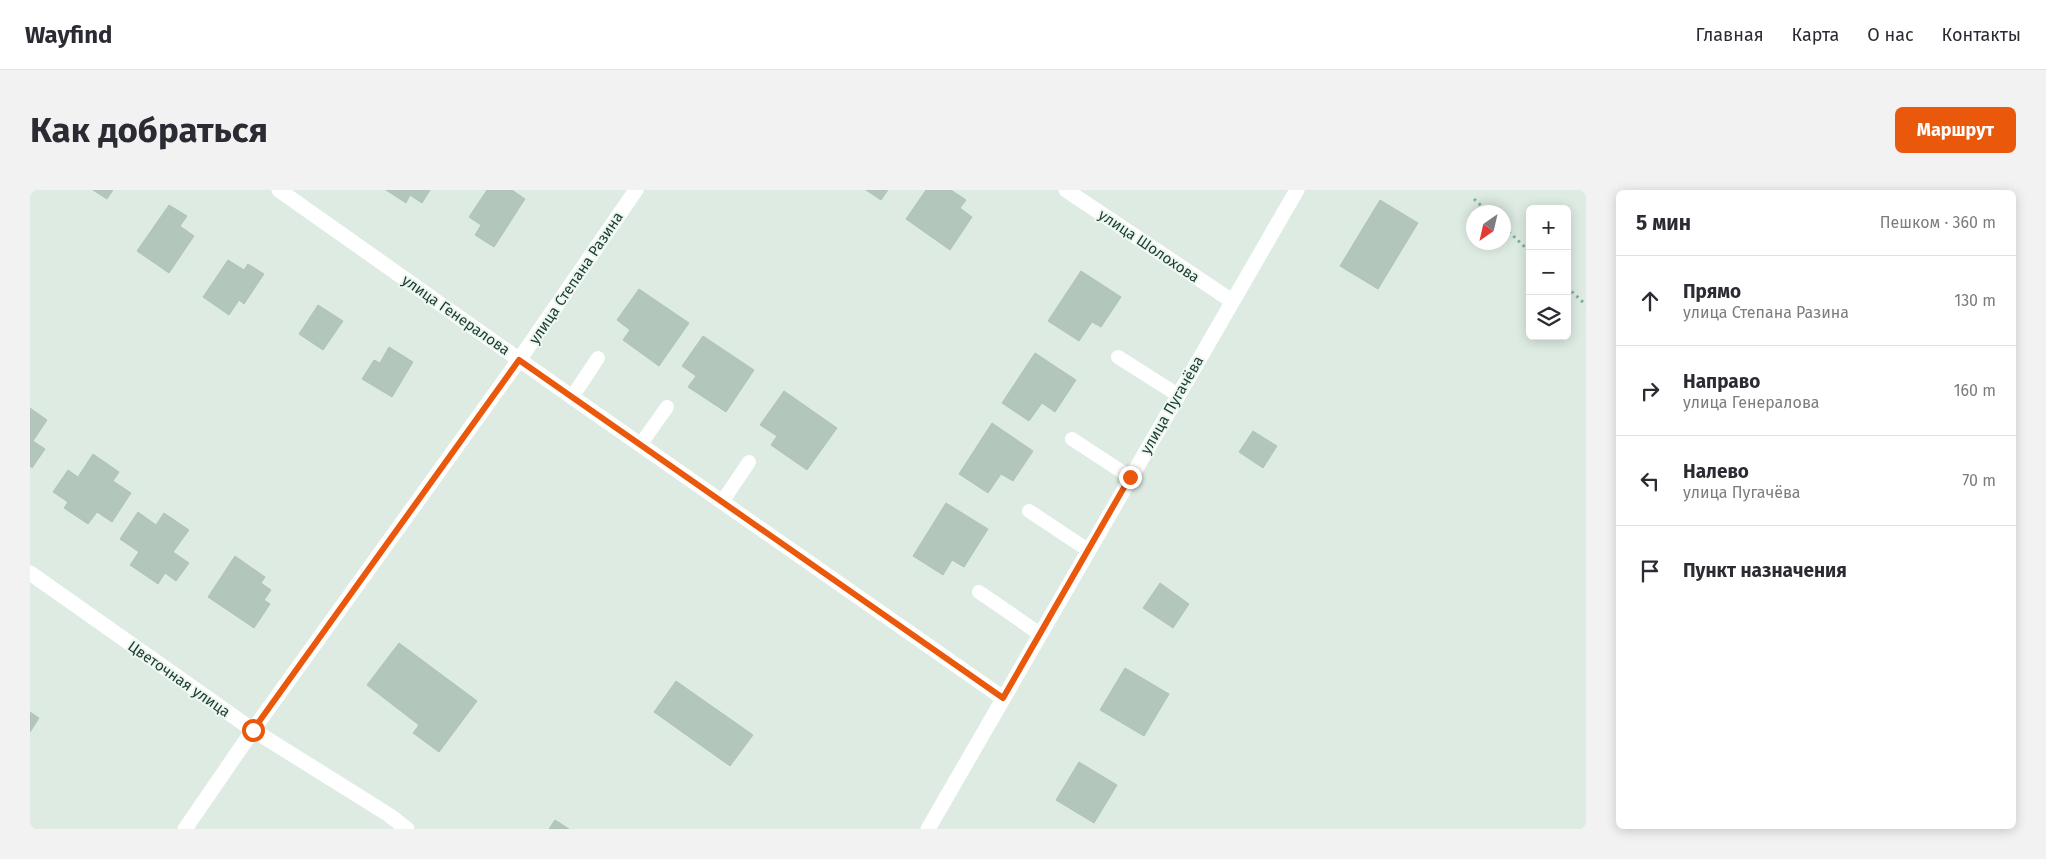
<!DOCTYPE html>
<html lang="ru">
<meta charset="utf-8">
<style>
:root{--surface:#fff;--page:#f2f2f3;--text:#2b2b33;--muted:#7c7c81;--line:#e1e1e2;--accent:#ea580c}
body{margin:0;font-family:"Fira Sans",sans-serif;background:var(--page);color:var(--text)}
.controls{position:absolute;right:15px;top:15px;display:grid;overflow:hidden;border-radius:8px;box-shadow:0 2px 12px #0003}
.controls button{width:45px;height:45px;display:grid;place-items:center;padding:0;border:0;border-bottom:1px solid var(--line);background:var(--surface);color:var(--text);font:25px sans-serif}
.compass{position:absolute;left:1436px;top:15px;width:45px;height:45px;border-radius:50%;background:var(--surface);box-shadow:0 2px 12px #0003;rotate:214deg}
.stop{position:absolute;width:15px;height:15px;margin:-11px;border:4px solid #ea580c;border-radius:50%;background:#fff}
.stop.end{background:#ea580c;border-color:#fff;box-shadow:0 1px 5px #0008}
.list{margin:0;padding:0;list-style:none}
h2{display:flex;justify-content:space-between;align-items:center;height:65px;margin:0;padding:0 20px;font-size:21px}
h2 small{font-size:16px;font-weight:400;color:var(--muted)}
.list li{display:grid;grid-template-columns:32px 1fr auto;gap:15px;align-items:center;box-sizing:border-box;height:90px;padding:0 20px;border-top:1px solid var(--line)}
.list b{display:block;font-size:19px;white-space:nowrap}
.list p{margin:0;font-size:16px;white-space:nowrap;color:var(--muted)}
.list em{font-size:16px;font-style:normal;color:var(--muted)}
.icon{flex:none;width:28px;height:28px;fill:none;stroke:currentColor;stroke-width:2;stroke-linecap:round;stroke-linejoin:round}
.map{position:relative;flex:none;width:1556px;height:639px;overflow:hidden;border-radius:8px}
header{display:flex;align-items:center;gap:30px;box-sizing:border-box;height:70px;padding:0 25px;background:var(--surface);border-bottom:1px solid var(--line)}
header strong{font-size:24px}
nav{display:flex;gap:28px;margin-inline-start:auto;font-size:18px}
.intro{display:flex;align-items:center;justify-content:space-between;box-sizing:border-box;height:120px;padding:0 30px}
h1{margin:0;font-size:35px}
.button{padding:12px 22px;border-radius:8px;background:var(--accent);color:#fff;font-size:18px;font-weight:700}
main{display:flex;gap:30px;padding:0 30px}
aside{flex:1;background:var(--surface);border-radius:8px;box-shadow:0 2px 12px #0003}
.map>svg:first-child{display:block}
</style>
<header>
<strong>Wayfind</strong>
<nav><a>Главная</a><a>Карта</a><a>О нас</a><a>Контакты</a></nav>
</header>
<div class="intro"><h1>Как добраться</h1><a class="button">Маршрут</a></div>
<main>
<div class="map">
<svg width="1556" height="639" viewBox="0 0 1556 639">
<rect width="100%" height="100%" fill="#ddebe2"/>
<!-- building -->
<g fill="#b2c6bb" stroke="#afc5b8">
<polygon points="63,0 83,0 77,9"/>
<polygon points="356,0 400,0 392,13 380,5 376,13"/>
<polygon points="457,0 482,0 495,9 464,57 445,45 451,35 439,27"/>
<polygon points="836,0 858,0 851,10"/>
<polygon points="896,0 921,0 936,10 930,18 942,27 920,60 876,29"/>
<polygon points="1350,10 1388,33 1348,99 1310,76"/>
<polygon points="139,15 157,26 150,36 164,46 139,83 107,61"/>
<polygon points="198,70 214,80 218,74 234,84 214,114 209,110 199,125 173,107"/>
<polygon points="1051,81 1091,107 1071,137 1062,132 1049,151 1018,131"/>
<polygon points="609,99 659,133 629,176 593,150 600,140 587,130"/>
<polygon points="288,115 313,131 293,160 269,144"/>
<polygon points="673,146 724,180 696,222 658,197 666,186 652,176"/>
<polygon points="359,157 383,172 362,207 332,189 344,170 350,173"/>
<polygon points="1005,163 1046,190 1025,222 1012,213 999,231 972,213"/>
<polygon points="754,201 807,238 777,280 741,255 747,246 730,235"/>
<polygon points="0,218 17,230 3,251 15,259 2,278 0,276"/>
<polygon points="962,233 1003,261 983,291 971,284 958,303 929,284"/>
<polygon points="1223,241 1247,256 1233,278 1209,262"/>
<polygon points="63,264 89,282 83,291 101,303 82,332 67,322 58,334 34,318 38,312 23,302 38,280 48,287"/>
<polygon points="916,313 958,339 934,377 922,370 913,385 883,366"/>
<polygon points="108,322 126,335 134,323 159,340 143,362 159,373 146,391 135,383 128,394 100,375 109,362 90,349"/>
<polygon points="205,366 235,387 231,393 241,400 234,410 240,414 224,438 178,407"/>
<polygon points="1130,393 1159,414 1143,438 1113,418"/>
<polygon points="369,453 447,511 409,562 383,543 389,535 337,495"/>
<polygon points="1095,478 1139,504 1114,546 1070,520"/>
<polygon points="646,491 723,545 700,576 624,522"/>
<polygon points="0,522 9,528 0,542"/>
<polygon points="1049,572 1087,595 1064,633 1026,610"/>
<polygon points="525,630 539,639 519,639"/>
</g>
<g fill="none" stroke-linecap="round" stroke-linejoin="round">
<!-- path -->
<g stroke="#7ab298" stroke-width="3" stroke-dasharray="2.5 4" stroke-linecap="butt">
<polyline points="1444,9 1458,22"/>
<polyline points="1474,37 1500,62"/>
<polyline points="1537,97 1556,115"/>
</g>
<!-- lane -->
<g stroke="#fff" stroke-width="14">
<polyline points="1088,167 1148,205"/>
<polyline points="542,207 568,168"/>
<polyline points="1042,249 1100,287"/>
<polyline points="610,255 637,217"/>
<polyline points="692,312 719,272"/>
<polyline points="999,321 1058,360"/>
<polyline points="949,402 1010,444"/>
</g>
<!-- street -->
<g stroke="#fff" stroke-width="15">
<polyline points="249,0 542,207 973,508"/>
<polyline points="1036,0 1202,111"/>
<polyline points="0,383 223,540 359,625 377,639"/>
<polyline points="155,639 223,540 489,170 606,0"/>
<polyline points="898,639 1267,0"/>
</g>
</g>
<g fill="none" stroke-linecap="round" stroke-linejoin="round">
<!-- route -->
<polyline stroke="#ea580c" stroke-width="6" points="223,540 489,170 973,508 1100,287"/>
</g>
<g text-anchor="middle" stroke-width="4" stroke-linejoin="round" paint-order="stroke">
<!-- street labels -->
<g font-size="15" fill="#1d3c2f" stroke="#edf7f1">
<text transform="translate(1119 56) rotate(34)" y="5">улица Шолохова</text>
<text transform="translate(546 88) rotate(-56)" y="5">улица Степана Разина</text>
<text transform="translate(426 125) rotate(35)" y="5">улица Генералова</text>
<text transform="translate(1142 215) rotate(-60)" y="5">улица Пугачёва</text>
<text transform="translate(149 489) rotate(35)" y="5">Цветочная улица</text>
</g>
</g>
</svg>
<div class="controls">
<button>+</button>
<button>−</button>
<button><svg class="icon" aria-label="layers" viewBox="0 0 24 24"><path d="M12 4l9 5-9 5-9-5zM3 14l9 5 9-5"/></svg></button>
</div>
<svg class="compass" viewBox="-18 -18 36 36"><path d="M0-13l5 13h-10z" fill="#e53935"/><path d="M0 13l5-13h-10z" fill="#7c7c81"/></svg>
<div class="stop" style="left:223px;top:540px"></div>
<div class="stop end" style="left:1100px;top:287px"></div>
</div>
<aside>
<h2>5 мин<small>Пешком · 360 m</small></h2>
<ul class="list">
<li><svg class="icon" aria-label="ahead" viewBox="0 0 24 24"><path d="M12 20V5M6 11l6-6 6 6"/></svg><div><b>Прямо</b><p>улица Степана Разина</p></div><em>130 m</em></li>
<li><svg class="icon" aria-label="right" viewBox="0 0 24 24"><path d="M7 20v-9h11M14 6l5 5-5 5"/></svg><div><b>Направо</b><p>улица Генералова</p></div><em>160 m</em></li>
<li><svg class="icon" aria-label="left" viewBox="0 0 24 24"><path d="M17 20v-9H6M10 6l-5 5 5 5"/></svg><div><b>Налево</b><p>улица Пугачёва</p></div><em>70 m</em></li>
<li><svg class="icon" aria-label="arrive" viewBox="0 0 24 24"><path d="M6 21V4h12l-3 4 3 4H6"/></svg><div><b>Пункт назначения</b></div></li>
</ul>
</aside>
</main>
